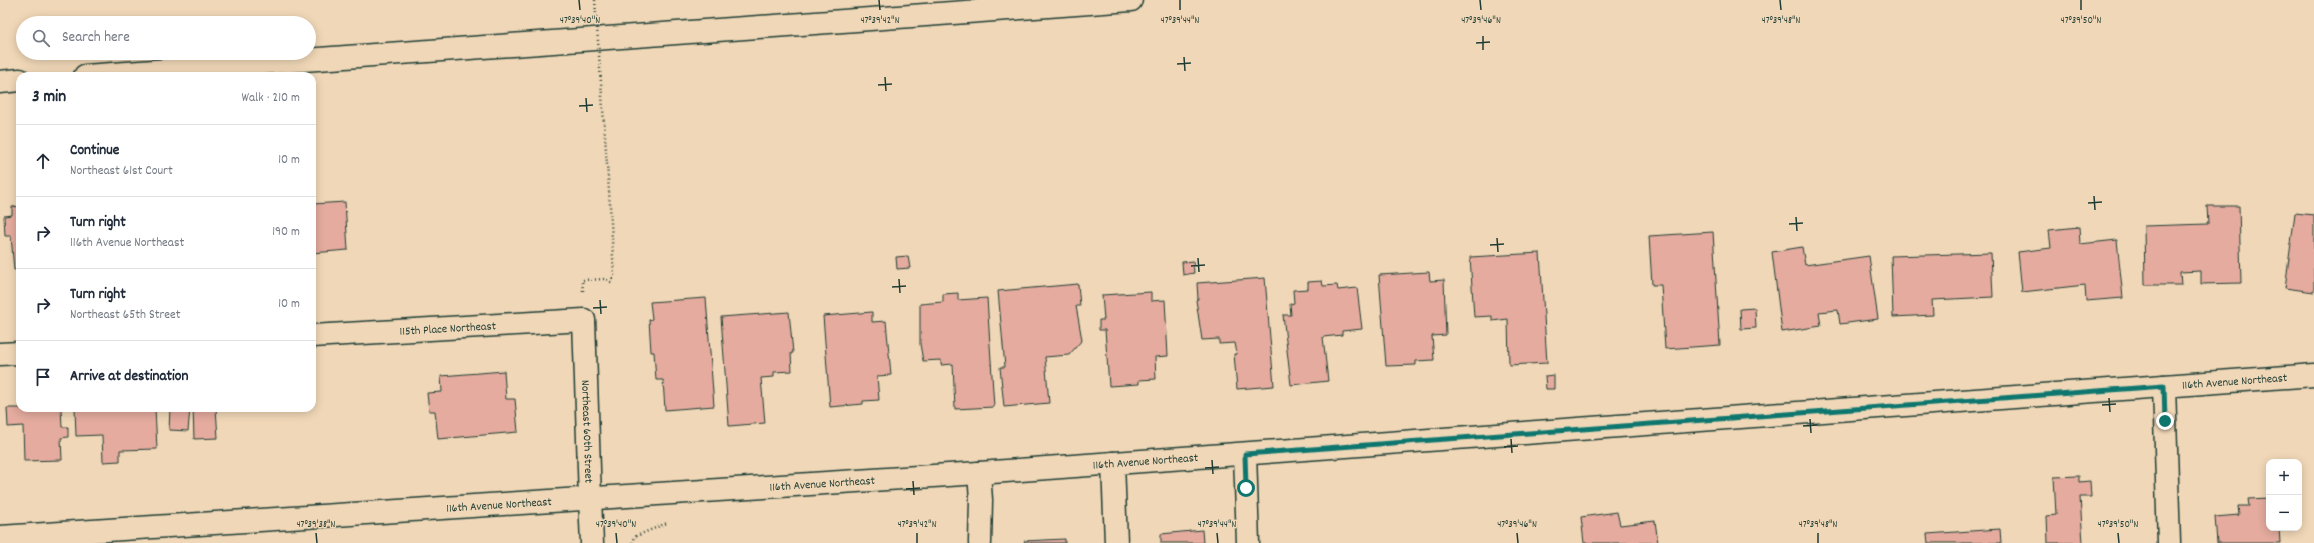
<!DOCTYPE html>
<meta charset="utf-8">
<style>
:root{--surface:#fff;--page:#f6f6f7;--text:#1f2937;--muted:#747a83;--line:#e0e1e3}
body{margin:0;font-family:Dekko,sans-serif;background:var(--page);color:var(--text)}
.controls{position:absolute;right:12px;bottom:12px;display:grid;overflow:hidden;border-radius:8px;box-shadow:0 2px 10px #0003}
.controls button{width:36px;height:36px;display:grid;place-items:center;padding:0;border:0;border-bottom:1px solid var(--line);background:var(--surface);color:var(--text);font:20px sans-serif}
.stop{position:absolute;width:12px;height:12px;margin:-9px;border:3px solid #0f766e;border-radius:50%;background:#fff}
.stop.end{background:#0f766e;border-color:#fff;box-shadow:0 1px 4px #0008}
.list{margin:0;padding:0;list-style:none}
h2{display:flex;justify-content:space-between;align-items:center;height:52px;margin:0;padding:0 16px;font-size:17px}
h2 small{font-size:13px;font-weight:400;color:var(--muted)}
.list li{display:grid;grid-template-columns:26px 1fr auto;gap:12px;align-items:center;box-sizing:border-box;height:72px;padding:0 16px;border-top:1px solid var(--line)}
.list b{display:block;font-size:15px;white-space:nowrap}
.list p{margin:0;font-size:13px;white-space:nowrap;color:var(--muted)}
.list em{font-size:13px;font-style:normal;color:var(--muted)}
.icon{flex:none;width:22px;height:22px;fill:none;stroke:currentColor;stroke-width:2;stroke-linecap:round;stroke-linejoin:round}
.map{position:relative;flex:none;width:2314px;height:543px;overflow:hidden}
.search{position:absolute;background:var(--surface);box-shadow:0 2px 10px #0003;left:16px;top:16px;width:300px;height:44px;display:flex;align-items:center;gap:10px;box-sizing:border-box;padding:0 14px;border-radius:22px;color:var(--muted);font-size:15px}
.panel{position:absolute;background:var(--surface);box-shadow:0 2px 10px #0003;left:16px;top:72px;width:300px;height:340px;border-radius:12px}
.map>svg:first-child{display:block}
</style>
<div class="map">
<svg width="2314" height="543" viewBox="0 0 2314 543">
<rect width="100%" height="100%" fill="#f0d7b7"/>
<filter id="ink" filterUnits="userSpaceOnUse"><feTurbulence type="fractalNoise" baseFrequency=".025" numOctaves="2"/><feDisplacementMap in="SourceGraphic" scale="8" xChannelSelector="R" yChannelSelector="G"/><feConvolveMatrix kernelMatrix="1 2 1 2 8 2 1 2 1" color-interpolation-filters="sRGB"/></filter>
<g filter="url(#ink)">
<!-- building -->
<g fill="#e4ab9e" stroke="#1f3d34">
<polygon points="345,202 348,250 312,253 312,204"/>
<polygon points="20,206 20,269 14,270 11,236 5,236 4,216 12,215 12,207"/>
<polygon points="2207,206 2239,206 2241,283 2201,284 2201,271 2180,272 2181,285 2145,285 2144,226 2208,224"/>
<polygon points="2295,213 2314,215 2314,292 2285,288"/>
<polygon points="2079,227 2080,244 2117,240 2123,298 2086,301 2085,285 2022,292 2018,252 2051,248 2049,230"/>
<polygon points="1713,232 1720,345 1665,349 1661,285 1652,285 1649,236"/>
<polygon points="1802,247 1805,265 1869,256 1878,319 1840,324 1838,310 1819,312 1821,326 1782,332 1772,252"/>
<polygon points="1540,253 1547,363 1509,365 1508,319 1492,321 1492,316 1474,317 1470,257"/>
<polygon points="1991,253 1993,297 1932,300 1933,315 1893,317 1891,256"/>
<polygon points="908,256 910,268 897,269 896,257"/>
<polygon points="1193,261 1194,273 1183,275 1182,262"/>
<polygon points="1429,272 1430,281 1444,280 1446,335 1432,336 1434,360 1416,361 1416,365 1386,366 1379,275"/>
<polygon points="1265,278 1274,386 1237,389 1234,354 1237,354 1235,343 1219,344 1219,339 1202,340 1196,300 1198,299 1197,283"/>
<polygon points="1322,281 1323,286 1337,285 1338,290 1357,288 1362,329 1342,331 1342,335 1323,337 1328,381 1291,385 1283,315 1291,315 1290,304 1294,303 1293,290 1308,289 1308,282"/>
<polygon points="1078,284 1080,306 1076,306 1082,340 1069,355 1045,357 1049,403 1004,407 1000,367 1005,367 998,291"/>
<polygon points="1151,292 1151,301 1165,300 1168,356 1155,357 1156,379 1139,380 1139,384 1109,386 1105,330 1099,330 1099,320 1104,320 1102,295"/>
<polygon points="958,293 958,300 987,298 994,407 955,409 953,364 941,365 941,360 923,361 920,344 920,304 943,302 943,294"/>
<polygon points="706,298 714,406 665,410 663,380 656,380 654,352 651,352 649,320 652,319 650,302"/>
<polygon points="1755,308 1756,328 1741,329 1740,309"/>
<polygon points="789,312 793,353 791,353 792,371 774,372 774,377 761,378 765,423 729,426 721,317"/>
<polygon points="872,312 872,322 886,321 891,375 877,376 879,400 863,401 863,404 830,407 823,316"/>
<polygon points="504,371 506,399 515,399 518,432 438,439 435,411 429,411 427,393 442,392 441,376"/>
<polygon points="1554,375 1554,389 1546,389 1545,376"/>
<polygon points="7,408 61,408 62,427 68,427 68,437 61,438 62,460 24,461 23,426 8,427"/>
<polygon points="75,408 155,408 157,449 120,450 120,461 103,462 102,435 76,436"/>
<polygon points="170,408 190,408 188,431 169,430"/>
<polygon points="193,408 216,408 218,438 194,439"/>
<polygon points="2079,476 2079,482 2090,481 2091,497 2080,497 2083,543 2048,543 2047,516 2056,515 2054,477"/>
<polygon points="2269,498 2269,528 2279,528 2280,543 2217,543 2215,517 2239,515 2238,506 2249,506 2248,499"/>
<polygon points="1617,512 1620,525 1655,521 1658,543 1584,543 1581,517"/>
<polygon points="2000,529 2001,543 1928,543 1927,534"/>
<polygon points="1202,530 1203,543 1161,543 1161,534"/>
<polygon points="1065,539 1065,543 1025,543 1024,541"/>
</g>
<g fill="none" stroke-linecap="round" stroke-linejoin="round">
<defs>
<g id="street">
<path id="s1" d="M312 336 584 320 590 499"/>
<polyline points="0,354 20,353"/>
<polyline points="2164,386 2169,543"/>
<polyline points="1245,454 1248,543"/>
<polyline points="1113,463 1116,543"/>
<polyline points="979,473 981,500 980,543"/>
</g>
<g id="secondary">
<polyline points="590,499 592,543"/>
<path id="s2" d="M0 537 979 473 2314 375"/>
</g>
<g id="highway">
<polyline points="85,76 1131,0"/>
<polyline points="0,82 20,80"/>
</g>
</defs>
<!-- street casing -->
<use href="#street" stroke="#1f3d34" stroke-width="25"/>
<!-- secondary casing -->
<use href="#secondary" stroke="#1f3d34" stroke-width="25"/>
<!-- highway casing -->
<use href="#highway" stroke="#1f3d34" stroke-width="25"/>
<!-- path -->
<g stroke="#1f3d34" stroke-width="2.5" stroke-dasharray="1 3" stroke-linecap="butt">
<polyline points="583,291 582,280 605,279 611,282 614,275 610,205"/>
<polyline points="632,543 634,537 667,523"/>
</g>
<!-- street -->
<use href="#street" stroke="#f0d7b7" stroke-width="22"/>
<!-- secondary -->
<use href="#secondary" stroke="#f0d7b7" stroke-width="22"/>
<!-- highway -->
<use href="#highway" stroke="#f0d7b7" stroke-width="22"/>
<!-- path-bridge -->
<polyline stroke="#1f3d34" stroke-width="2.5" stroke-dasharray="1 3" stroke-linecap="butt" points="595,0 610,205"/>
</g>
</g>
<g fill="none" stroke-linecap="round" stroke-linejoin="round" filter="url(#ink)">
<!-- route -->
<polyline stroke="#0f766e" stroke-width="5" points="1246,488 1245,454 2164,386 2165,421"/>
</g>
<!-- ticks -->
<path fill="none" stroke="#1f3d34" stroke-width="1.5" d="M579 0 580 10M879 0 880 10M1180 0V10M1480 0 1481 10M1780 0 1781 10M2081 0V10M1483 36V50M1476 43 1490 42M1184 57 1185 71M1177 64 1191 63M885 77 886 91M878 85 892 84M586 98 587 112M579 106 593 105M2094 196 2095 210M2088 203 2102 202M1796 217 1797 231M1789 224 1803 223M1497 238 1498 252M1490 245 1504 244M1198 258 1199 272M1191 266 1205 265M899 279 900 293M892 287 906 286M600 300 601 314M593 308 607 307M2109 398 2110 412M2102 405 2116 404M1810 419 1811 433M1803 426 1817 425M1511 439 1512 453M1504 447 1518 446M1212 460 1213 474M1205 468 1219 467M913 481 914 495M906 489 920 488M316 533 317 543M616 533 617 543M917 533V543M1217 533 1218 543M1517 533 1518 543M1818 533V543M2118 533 2119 543"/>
<g text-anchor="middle" stroke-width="3" stroke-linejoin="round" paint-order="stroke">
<!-- street labels -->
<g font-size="12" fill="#1f3d34" stroke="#f0d7b7">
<text dy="4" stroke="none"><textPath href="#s1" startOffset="136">115th Place Northeast</textPath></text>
<text dy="4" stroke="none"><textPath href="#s2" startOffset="2240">116th Avenue Northeast</textPath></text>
<text dy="4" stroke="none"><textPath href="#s1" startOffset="384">Northeast 60th Street</textPath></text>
<text dy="4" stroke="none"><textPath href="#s2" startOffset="1148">116th Avenue Northeast</textPath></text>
<text dy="4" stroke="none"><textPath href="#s2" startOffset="824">116th Avenue Northeast</textPath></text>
<text dy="4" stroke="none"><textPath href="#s2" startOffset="500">116th Avenue Northeast</textPath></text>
</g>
</g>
<g font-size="10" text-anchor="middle" fill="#1f3d34" stroke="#f0d7b7" stroke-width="3" stroke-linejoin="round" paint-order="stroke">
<text x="580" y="23">47°39'40"N</text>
<text x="880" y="23">47°39'42"N</text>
<text x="1180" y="23">47°39'44"N</text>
<text x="1481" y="23">47°39'46"N</text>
<text x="1781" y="23">47°39'48"N</text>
<text x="2081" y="23">47°39'50"N</text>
<text x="316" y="527">47°39'38"N</text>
<text x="616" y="527">47°39'40"N</text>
<text x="917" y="527">47°39'42"N</text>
<text x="1217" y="527">47°39'44"N</text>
<text x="1517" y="527">47°39'46"N</text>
<text x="1818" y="527">47°39'48"N</text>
<text x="2118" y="527">47°39'50"N</text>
</g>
</svg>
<div class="controls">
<button>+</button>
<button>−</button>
</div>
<div class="stop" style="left:1246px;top:488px"></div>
<div class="stop end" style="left:2165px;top:421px"></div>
<div class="search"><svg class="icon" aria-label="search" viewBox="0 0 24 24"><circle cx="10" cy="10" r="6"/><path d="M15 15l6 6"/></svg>Search here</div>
<section class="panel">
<h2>3 min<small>Walk · 210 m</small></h2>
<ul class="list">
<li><svg class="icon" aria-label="ahead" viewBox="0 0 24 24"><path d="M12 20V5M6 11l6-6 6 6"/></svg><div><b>Continue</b><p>Northeast 61st Court</p></div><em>10 m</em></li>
<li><svg class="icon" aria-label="right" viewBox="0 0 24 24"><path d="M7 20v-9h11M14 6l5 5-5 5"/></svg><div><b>Turn right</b><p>116th Avenue Northeast</p></div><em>190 m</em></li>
<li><svg class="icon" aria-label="right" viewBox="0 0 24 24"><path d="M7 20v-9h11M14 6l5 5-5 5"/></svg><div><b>Turn right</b><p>Northeast 65th Street</p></div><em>10 m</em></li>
<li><svg class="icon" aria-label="arrive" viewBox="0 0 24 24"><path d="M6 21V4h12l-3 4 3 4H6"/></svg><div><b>Arrive at destination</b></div></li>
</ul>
</section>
</div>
